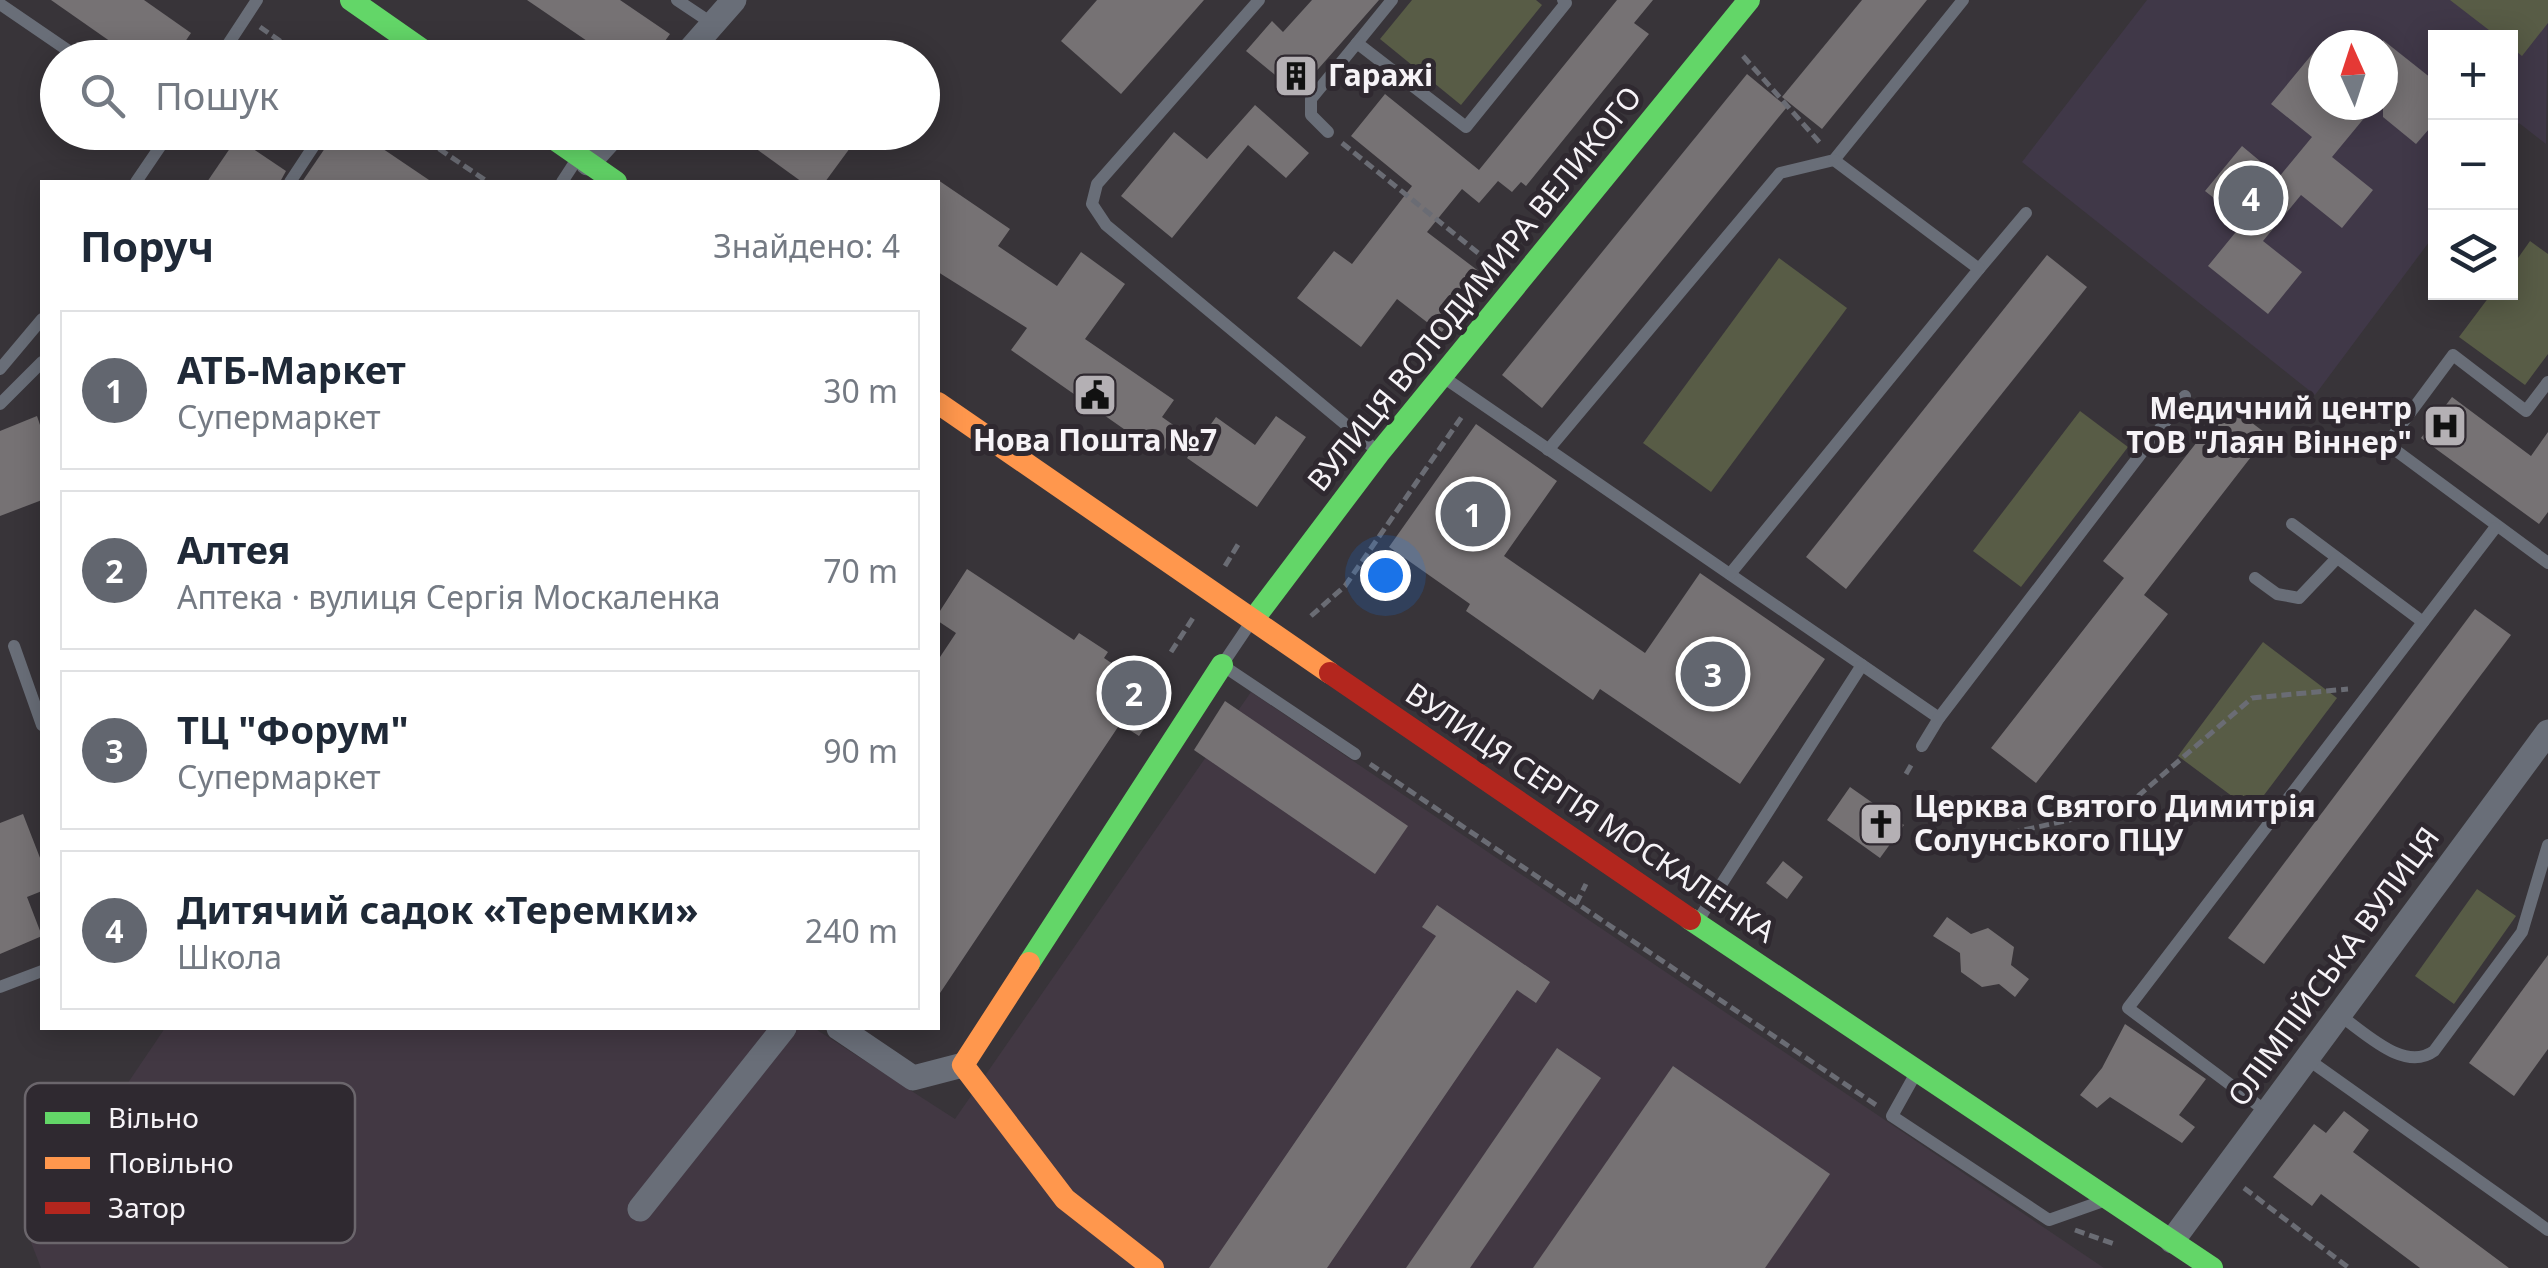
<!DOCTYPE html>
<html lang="uk">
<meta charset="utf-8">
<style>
:root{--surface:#fff;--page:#f2f2f3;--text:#1f2937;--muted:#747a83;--line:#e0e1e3;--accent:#62666f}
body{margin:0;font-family:"Noto Sans",sans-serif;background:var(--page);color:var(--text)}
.controls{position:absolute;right:30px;top:30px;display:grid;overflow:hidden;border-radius:0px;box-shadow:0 5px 25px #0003}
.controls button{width:90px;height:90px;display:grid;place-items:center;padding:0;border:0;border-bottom:2px solid var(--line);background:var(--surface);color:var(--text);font:50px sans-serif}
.compass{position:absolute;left:2308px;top:30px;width:90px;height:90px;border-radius:50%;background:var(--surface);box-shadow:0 5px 25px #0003;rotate:357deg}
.you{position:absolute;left:1385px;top:575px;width:35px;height:35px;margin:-25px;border:8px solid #fff;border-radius:50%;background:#1a73e8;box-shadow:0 0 0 15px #1a73e833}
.badge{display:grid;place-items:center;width:65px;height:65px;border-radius:50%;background:var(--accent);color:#fff;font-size:32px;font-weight:700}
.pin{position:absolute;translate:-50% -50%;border:5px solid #fff;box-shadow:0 2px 10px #0006}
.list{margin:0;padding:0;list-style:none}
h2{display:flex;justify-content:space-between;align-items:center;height:130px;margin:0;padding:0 40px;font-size:42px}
h2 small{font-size:32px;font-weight:400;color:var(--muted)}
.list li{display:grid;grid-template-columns:65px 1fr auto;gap:30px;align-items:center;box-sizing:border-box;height:160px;margin:0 20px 20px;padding:0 20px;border:2px solid var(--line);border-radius:0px}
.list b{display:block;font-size:38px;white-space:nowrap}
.list p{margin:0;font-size:32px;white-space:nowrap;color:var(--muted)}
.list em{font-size:32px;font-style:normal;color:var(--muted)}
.icon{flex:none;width:55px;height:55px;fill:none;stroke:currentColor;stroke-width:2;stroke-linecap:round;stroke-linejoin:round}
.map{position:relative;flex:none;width:2548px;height:1268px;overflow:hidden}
.search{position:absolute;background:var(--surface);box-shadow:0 5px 25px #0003;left:40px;top:40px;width:900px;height:110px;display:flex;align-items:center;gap:25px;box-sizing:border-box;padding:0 35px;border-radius:55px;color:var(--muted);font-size:38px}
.panel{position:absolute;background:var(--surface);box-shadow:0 5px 25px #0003;left:40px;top:180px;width:900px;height:850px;border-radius:0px}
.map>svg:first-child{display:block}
</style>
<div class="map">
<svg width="2548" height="1268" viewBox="0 0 2548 1268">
<rect width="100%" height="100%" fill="#383439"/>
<!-- built -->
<polygon fill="#423843" points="1251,692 2104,1268 41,1268 27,1232 165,1028 814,1028 955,1119"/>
<!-- education -->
<path fill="#403848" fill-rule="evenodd" d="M2147 0H2548L2546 144 2519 123 2511 134 2510 38H2436L2435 234 2315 395 2022 162ZM2323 45H2383V105H2323Z"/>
<!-- green -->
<g fill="#585c46">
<polygon points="1412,0 1536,0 1542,5 1461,105 1380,39"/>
<polygon points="2450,0 2548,0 2548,23 2522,56 2511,47 2510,38 2498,37"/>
<polygon points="2530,241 2548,254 2548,354 2525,385 2459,337 2492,293 2510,292 2511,268"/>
<polygon points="1779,258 1847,308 1711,492 1643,443"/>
<polygon points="2080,411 2128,447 2021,587 1973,551"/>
<polygon points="2263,642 2337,698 2252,811 2178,756"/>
<polygon points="2477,889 2516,916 2454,1004 2415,976"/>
</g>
<!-- building -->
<g fill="#767274">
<polygon points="51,0 144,0 191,33 174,58 134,58"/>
<polygon points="527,0 620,0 670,34 653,58 612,58"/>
<polygon points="1097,0 1204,0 1121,94 1061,41"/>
<polygon points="1312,0 1379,0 1297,93 1246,51 1272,21 1283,32"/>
<polygon points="1617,0 1653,0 1634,23 1649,34 1526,186 1521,182 1512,192 1498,181 1479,203 1462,189 1427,232 1485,276 1441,333 1397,299 1361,347 1297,298 1334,251 1352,264 1412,186 1351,136 1385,94 1479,170"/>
<polygon points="1862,0 1927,0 1822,129 1782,97"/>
<polygon points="2383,40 2436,82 2436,121 2416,144 2383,117"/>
<polygon points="2323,41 2323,105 2375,105 2332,157 2373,190 2342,228 2301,195 2263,241 2302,272 2268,314 2208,266 2244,222 2205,191 2242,146 2279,177 2312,137 2271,104"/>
<polygon points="1747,74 1787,107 1542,408 1502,375"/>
<polygon points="1255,105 1309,153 1286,178 1248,145 1172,238 1121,196 1174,132 1207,159"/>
<polygon points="336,132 358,132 432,182 302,182"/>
<polygon points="733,132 828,132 850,148 825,182 802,182"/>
<polygon points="237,138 286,171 280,182 207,182"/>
<polygon points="938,180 1010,229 998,246 1057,286 1081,252 1125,284 1085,339 1174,400 1162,417 1179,429 1161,455 1011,350 1027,328 938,272"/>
<polygon points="2047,255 2087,287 1846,589 1806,557"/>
<polygon points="2452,397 2531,456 2548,432 2548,512 2539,524 2421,438"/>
<polygon points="2227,404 2268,435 2144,595 2168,614 2036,783 1991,748 2124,578 2103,561"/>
<polygon points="37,416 42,431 42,500 0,516 0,431"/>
<polygon points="1276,416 1306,437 1257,507 1187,458 1216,417 1255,445"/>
<polygon points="1476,424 1557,481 1504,556 1645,653 1700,573 1825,659 1740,784 1600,689 1593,700 1466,611 1470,604 1389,547"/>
<polygon points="967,569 1074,640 1079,633 1108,652 1104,658 1171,703 1157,724 1150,720 1139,736 1120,724 938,996 938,660 956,633 938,621 938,614"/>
<polygon points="2475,609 2511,635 2264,964 2228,938"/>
<polygon points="1225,701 1408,826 1375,874 1194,750"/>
<polygon points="1850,787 1904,825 1880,858 1827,820"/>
<polygon points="23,814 42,863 42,891 27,897 42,936 0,954 0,823"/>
<polygon points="1783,861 1803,877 1787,899 1766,883"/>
<polygon points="1437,905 1550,982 1536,1003 1517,990 1327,1268 1209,1268 1436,936 1422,927"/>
<polygon points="1947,917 1971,934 1988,928 2014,947 2011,965 2029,979 2015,997 1999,984 1982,987 1961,972 1960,953 1933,936"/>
<polygon points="2548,955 2548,1049 2514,1096 2469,1063"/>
<polygon points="2125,1024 2206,1079 2179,1115 2195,1127 2182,1143 2110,1097 2097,1108 2080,1095 2102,1068"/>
<polygon points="1557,1048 1601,1078 1470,1268 1406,1268"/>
<polygon points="1673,1066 1830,1174 1765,1268 1533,1268"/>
<polygon points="2344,1111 2369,1130 2353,1152 2509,1268 2420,1268 2321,1194 2312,1206 2273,1177 2314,1124 2326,1133"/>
</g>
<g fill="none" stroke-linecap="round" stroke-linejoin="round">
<!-- path -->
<g stroke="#6a6c74" stroke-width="5" stroke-dasharray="10 5" stroke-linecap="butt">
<polyline points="260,27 304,58"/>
<polyline points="1743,56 1821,144"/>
<polyline points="414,132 488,182"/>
<polyline points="1342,143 1493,265"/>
<polyline points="1225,566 1239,543"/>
<polyline points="1311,616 1345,586 1463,415"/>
<polyline points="1171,652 1193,618"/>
<polyline points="1370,764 1879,1107"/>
<polyline points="1906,774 1913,762"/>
<polyline points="1617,831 1624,819"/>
<polyline points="2010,833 2124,808 2252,698 2348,689"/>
<polyline points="1576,904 1586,884"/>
<polyline points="2244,1188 2349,1268"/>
<polyline points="2075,1230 2117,1245"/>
</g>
<!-- lane -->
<g stroke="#696e78" stroke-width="12">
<polyline points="677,0 713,24"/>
<polyline points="1259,0 1097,184 1092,204 1106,225 1375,449"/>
<polyline points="1392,0 1357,43 1466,127 1566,3 1563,0"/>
<polyline points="0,4 79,58"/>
<polyline points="219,58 257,0"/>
<polyline points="1328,132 1311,115 1311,99 1357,43"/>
<polyline points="136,182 170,132"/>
<polyline points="290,182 323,132"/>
<polyline points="562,182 577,159"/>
<polyline points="1979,269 2026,213"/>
<polyline points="0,369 42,319"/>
<polyline points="1446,379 1939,718"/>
<polyline points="2548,382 2526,411 2453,355 2387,444 2548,563"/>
<polyline points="0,404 42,362"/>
<polyline points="1548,450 1780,173 1834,160 1963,0"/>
<polyline points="2292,524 2423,622"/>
<polyline points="1730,574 1979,269 1834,160"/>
<polyline points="2255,578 2277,594 2299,598 2337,558"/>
<polyline points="1251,622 1222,665 1355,754"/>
<polyline points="14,646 42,725"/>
<polyline points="1922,746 1939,718 2185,396"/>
<polyline points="1699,919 1862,665"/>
<polyline points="0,987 42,971"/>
<path d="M2339 1015C2365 1032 2404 1073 2434 1051L2522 932 2548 845"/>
<polyline points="2306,1058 2548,1230"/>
<polyline points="1916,1073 1892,1116 2049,1220 2103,1201"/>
<polyline points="2267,1112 2128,1008 2495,528"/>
</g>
<!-- street -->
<g stroke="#696e78" stroke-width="25">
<polyline points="683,58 734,0"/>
<polyline points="588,163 616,132"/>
<polyline points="839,1028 913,1078 963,1065"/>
<polyline points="640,1209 784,1028"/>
<polyline points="2172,1241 2548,732"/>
</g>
<!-- fast -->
<g stroke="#63d668" stroke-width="22">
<polyline points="351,0 434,58"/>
<polyline points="544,132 616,182"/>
<polyline points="1253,620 1379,453 1749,0"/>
<polyline points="1690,919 2212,1268"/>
<polyline points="1029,963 1222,665"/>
</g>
<!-- slow -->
<g stroke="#ff974d" stroke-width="22">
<polyline points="938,403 1330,673"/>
<polyline points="1029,963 963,1065 1065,1199 1153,1268"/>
</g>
<!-- jam -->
<polyline stroke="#b3261e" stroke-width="22" points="1330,673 1690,919"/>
</g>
<!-- icons -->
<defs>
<symbol id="building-square" viewBox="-11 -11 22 22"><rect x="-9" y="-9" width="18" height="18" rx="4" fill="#b4b0b4" stroke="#2f2930"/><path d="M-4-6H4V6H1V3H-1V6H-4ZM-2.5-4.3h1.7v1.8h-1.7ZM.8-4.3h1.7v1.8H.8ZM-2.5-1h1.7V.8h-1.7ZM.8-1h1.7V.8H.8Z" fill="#111"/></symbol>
<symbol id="civic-square" viewBox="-11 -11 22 22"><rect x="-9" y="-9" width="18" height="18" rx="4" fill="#b4b0b4" stroke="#2f2930"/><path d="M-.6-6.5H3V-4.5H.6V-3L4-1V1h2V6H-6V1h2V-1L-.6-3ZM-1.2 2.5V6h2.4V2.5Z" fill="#111"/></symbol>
<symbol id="hospital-square" viewBox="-11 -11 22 22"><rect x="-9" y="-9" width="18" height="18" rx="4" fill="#b4b0b4" stroke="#2f2930"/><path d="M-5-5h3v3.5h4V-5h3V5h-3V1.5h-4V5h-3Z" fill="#111"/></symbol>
<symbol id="church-square" viewBox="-11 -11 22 22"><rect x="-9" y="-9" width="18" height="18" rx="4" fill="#b4b0b4" stroke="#2f2930"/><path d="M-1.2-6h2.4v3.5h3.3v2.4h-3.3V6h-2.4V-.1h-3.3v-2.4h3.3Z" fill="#111"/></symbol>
</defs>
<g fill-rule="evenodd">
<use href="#building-square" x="1271" y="51" width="50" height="50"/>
<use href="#civic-square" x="1070" y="370" width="50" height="50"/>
<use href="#hospital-square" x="2420" y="401" width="50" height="50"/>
<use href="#church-square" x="1856" y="799" width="50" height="50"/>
</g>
<g text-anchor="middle" stroke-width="10" stroke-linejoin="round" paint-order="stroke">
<!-- poi labels -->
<g font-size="30" font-weight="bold" fill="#f6f3f7" stroke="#2f2930" text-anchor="start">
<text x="1328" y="86">Гаражі</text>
<text x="2412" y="419" text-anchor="end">Медичний центр<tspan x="2412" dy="34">ТОВ "Лаян Віннер"</tspan></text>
<text x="1095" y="451" text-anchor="middle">Нова Пошта №7</text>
<text x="1914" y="817">Церква Святого Димитрія<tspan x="1914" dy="34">Солунського ПЦУ</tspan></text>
</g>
<!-- street labels -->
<g font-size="30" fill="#f6f3f7" stroke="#2f2930">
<text transform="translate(1475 289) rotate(-51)" y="10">ВУЛИЦЯ ВОЛОДИМИРА ВЕЛИКОГО</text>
<text transform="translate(1590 813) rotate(34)" y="10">ВУЛИЦЯ СЕРГІЯ МОСКАЛЕНКА</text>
<text transform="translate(2334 967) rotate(-54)" y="10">ОЛІМПІЙСЬКА ВУЛИЦЯ</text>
</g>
</g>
<!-- legend -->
<rect x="25" y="1083" width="330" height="160" rx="15" fill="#2f2930" stroke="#6b666c" stroke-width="2.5"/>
<rect x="45" y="1112" width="45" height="12" fill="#63d668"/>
<rect x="45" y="1157" width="45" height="12" fill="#ff974d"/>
<rect x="45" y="1202" width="45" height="12" fill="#b3261e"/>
<g font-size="28" fill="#f6f3f7">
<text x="108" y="1128">Вільно</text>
<text x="108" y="1173">Повільно</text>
<text x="108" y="1218">Затор</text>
</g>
</svg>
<div class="controls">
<button>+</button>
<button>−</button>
<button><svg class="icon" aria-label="layers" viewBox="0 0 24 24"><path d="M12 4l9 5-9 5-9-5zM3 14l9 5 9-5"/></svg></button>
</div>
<svg class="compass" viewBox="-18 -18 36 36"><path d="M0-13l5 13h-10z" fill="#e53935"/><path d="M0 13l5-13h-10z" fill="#747a83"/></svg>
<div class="you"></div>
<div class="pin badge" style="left:1473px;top:514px">1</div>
<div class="pin badge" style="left:1134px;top:693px">2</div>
<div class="pin badge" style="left:1713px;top:674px">3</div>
<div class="pin badge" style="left:2251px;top:198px">4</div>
<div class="search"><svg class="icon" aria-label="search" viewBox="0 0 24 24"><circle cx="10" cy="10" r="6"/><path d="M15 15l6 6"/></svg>Пошук</div>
<section class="panel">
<h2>Поруч<small>Знайдено: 4</small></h2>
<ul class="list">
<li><span class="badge">1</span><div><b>АТБ-Маркет</b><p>Супермаркет</p></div><em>30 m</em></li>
<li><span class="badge">2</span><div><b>Алтея</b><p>Аптека · вулиця Сергія Москаленка</p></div><em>70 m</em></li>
<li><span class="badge">3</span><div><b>ТЦ &quot;Форум&quot;</b><p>Супермаркет</p></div><em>90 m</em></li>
<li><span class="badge">4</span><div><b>Дитячий садок «Теремки»</b><p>Школа</p></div><em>240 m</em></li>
</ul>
</section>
</div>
